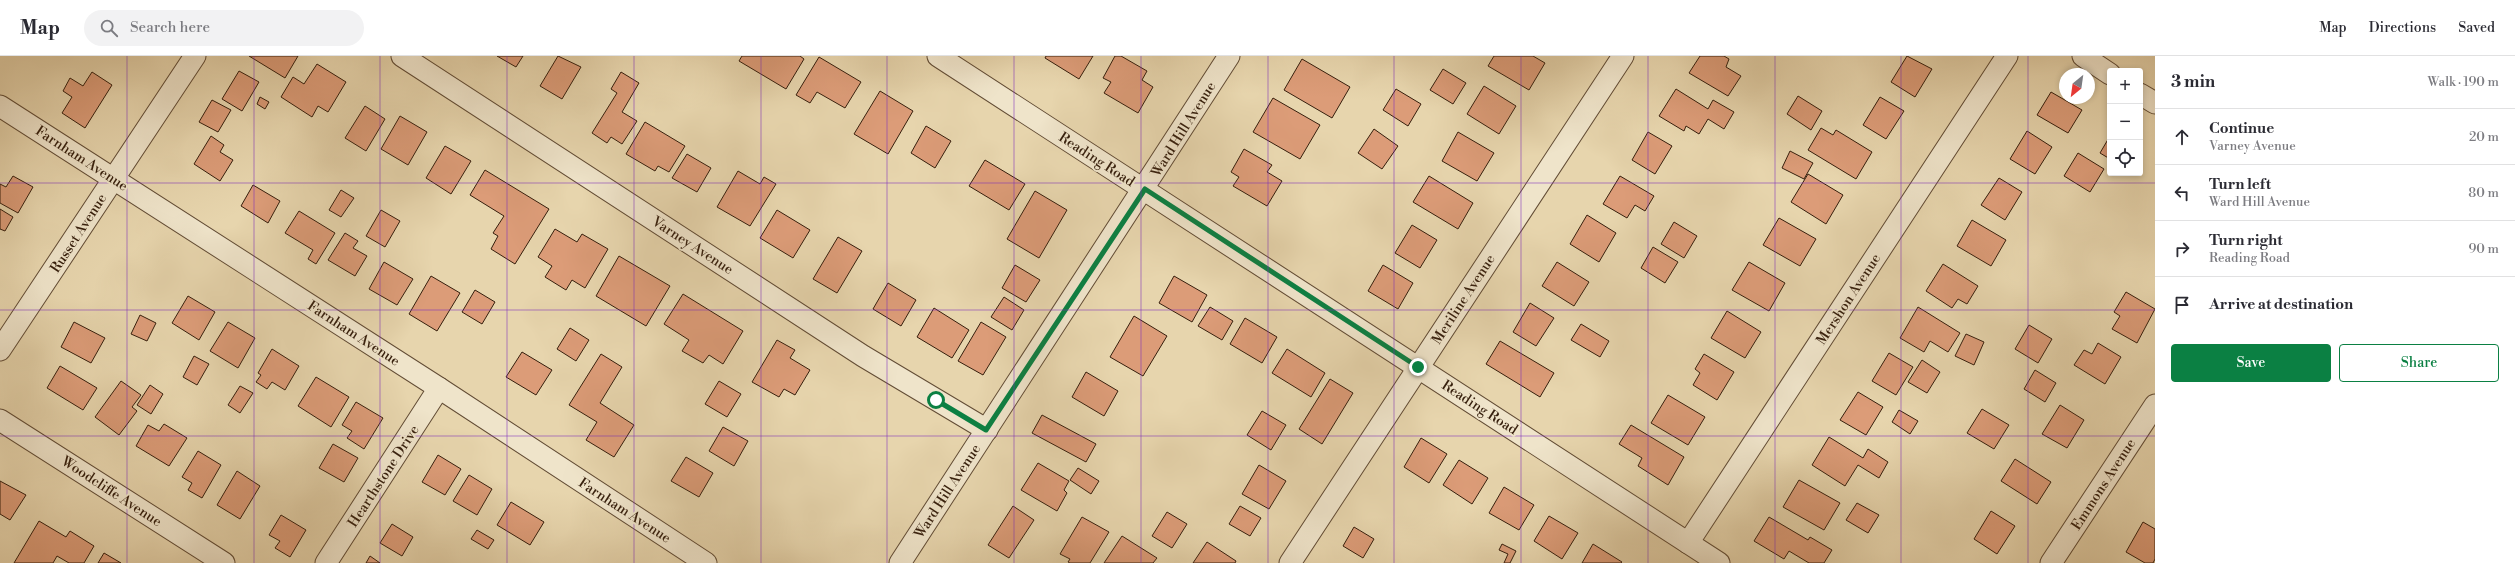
<!DOCTYPE html>
<meta charset="utf-8">
<style>
:root{--surface:#fff;--page:#f2f2f3;--text:#2b2b33;--muted:#7c7c81;--line:#e1e1e2;--accent:#0b8043}
body{margin:0;font-family:"Libre Bodoni",serif;background:var(--page);color:var(--text)}
.controls{position:absolute;right:12px;top:12px;display:grid;overflow:hidden;border-radius:4px;box-shadow:0 2px 6px #0003}
.controls button{width:36px;height:36px;display:grid;place-items:center;padding:0;border:0;border-bottom:1px solid var(--line);background:var(--surface);color:var(--text);font:20px sans-serif}
.compass{position:absolute;left:2059px;top:12px;width:36px;height:36px;border-radius:50%;background:var(--surface);box-shadow:0 2px 6px #0003;rotate:209deg}
.stop{position:absolute;width:12px;height:12px;margin:-9px;border:3px solid #0b8043;border-radius:50%;background:#fff}
.stop.end{background:#0b8043;border-color:#fff;box-shadow:0 1px 4px #0008}
.list{margin:0;padding:0;list-style:none}
h2{display:flex;justify-content:space-between;align-items:center;height:52px;margin:0;padding:0 16px;font-size:17px}
h2 small{font-size:13px;font-weight:400;color:var(--muted)}
.list li{display:grid;grid-template-columns:26px 1fr auto;gap:12px;align-items:center;box-sizing:border-box;height:56px;padding:0 16px;border-top:1px solid var(--line)}
.list b{display:block;font-size:15px;white-space:nowrap}
.list p{margin:0;font-size:13px;white-space:nowrap;color:var(--muted)}
.list em{font-size:13px;font-style:normal;color:var(--muted)}
.actions{display:flex;gap:8px;padding:12px 16px}
.actions a{flex:1;padding:9px 0;border:1px solid var(--accent);border-radius:4px;text-align:center;font-size:14px;color:var(--accent)}
.actions .main{background:var(--accent);color:#fff}
.icon{flex:none;width:22px;height:22px;fill:none;stroke:currentColor;stroke-width:2;stroke-linecap:round;stroke-linejoin:round}
.map{position:relative;flex:none;width:2155px;height:507px;overflow:hidden}
header{display:flex;align-items:center;gap:24px;box-sizing:border-box;height:56px;padding:0 20px;background:var(--surface);border-bottom:1px solid var(--line)}
header strong{font-size:19px}
nav{display:flex;gap:22px;margin-inline-start:auto;font-size:14px}
.search{width:280px;height:36px;background:var(--page);display:flex;align-items:center;gap:10px;box-sizing:border-box;padding:0 14px;border-radius:22px;color:var(--muted);font-size:15px}
main{display:flex}
aside{flex:1;background:var(--surface)}
.map>svg:first-child{display:block}
</style>
<header>
<strong>Map</strong>
<div class="search"><svg class="icon" aria-label="search" viewBox="0 0 24 24"><circle cx="10" cy="10" r="6"/><path d="M15 15l6 6"/></svg>Search here</div>
<nav><a>Map</a><a>Directions</a><a>Saved</a></nav>
</header>
<main>
<div class="map">
<svg width="2155" height="507" viewBox="0 0 2155 507">
<rect width="100%" height="100%" fill="#e7d5ad"/>
<filter id="stains"><feTurbulence type="fractalNoise" baseFrequency=".005" numOctaves="4"/><feColorMatrix values="0 0 0 0 .2 0 0 0 0 .09 0 0 0 0 .02 0 0 0 .5 -.17"/></filter>
<radialGradient id="worn" r=".72"><stop offset=".6" stop-color="#630" stop-opacity="0"/><stop offset="1" stop-color="#630" stop-opacity=".3"/></radialGradient>
<!-- building -->
<g fill="#dc9c78" stroke="#361f0d">
<polygon points="249,0 298,0 285,22"/>
<polygon points="497,0 523,0 516,11"/>
<polygon points="558,0 581,11 562,43 540,30"/>
<polygon points="742,0 800,0 804,3 786,33 739,5"/>
<polygon points="1046,0 1093,0 1079,23 1045,2"/>
<polygon points="1115,0 1121,0 1147,15 1142,24 1153,31 1138,57 1104,37 1111,26 1103,22"/>
<polygon points="1494,0 1533,0 1545,7 1529,34 1488,10"/>
<polygon points="1700,0 1724,0 1729,3 1726,11 1741,20 1728,40 1689,17"/>
<polygon points="1907,0 1932,13 1915,41 1891,26"/>
<polygon points="819,1 861,26 845,52 817,36 810,47 796,39"/>
<polygon points="1302,3 1350,31 1332,62 1284,34"/>
<polygon points="317,8 346,26 328,56 318,50 312,61 281,41 293,21 304,28"/>
<polygon points="1443,13 1466,27 1453,48 1430,34"/>
<polygon points="239,15 259,26 242,55 222,43"/>
<polygon points="92,16 112,29 85,72 62,57 72,41 63,35 70,22 83,30"/>
<polygon points="621,16 639,27 622,56 637,65 622,88 611,81 607,87 592,77 617,37 611,33"/>
<polygon points="1484,30 1516,50 1499,78 1467,58"/>
<polygon points="1396,33 1421,48 1408,70 1383,54"/>
<polygon points="1676,33 1708,53 1713,44 1734,56 1724,73 1708,63 1699,78 1686,70 1684,75 1659,60"/>
<polygon points="880,35 913,55 888,98 854,78"/>
<polygon points="2051,36 2082,54 2068,77 2037,59"/>
<polygon points="1798,40 1822,55 1811,74 1787,58"/>
<polygon points="260,41 269,46 265,53 257,48"/>
<polygon points="1880,41 1904,55 1886,83 1863,69"/>
<polygon points="1273,42 1320,69 1300,103 1253,76"/>
<polygon points="212,44 231,54 218,76 199,66"/>
<polygon points="365,50 385,63 366,95 345,82"/>
<polygon points="400,60 427,76 408,109 381,93"/>
<polygon points="645,66 685,90 669,116 658,110 655,115 626,98"/>
<polygon points="926,70 951,85 935,112 911,97"/>
<polygon points="1821,72 1833,79 1836,74 1872,96 1856,123 1808,94"/>
<polygon points="1374,73 1398,90 1382,113 1358,97"/>
<polygon points="2027,75 2052,91 2035,118 2010,103"/>
<polygon points="1458,76 1494,97 1477,125 1442,105"/>
<polygon points="1648,76 1672,90 1655,118 1632,104"/>
<polygon points="211,80 224,89 220,96 233,104 220,125 194,108"/>
<polygon points="2110,80 2110,103 2100,97"/>
<polygon points="445,90 471,105 451,138 426,122"/>
<polygon points="1244,93 1272,109 1267,116 1282,125 1267,150 1233,130 1239,121 1231,116"/>
<polygon points="1790,95 1813,107 1804,123 1782,112"/>
<polygon points="2078,97 2104,113 2090,136 2064,120"/>
<polygon points="687,98 711,112 697,136 672,122"/>
<polygon points="985,104 1025,128 1009,154 969,130"/>
<polygon points="485,114 549,153 515,208 491,193 498,180 493,177 504,160 470,139"/>
<polygon points="738,115 760,128 764,121 776,128 750,170 717,151"/>
<polygon points="1808,118 1843,139 1826,168 1791,146"/>
<polygon points="13,120 33,131 18,157 0,147 0,128 6,131"/>
<polygon points="1429,120 1473,147 1458,173 1413,146"/>
<polygon points="1620,120 1654,140 1645,155 1635,149 1627,162 1603,148"/>
<polygon points="1999,122 2022,136 2005,164 1981,149"/>
<polygon points="253,129 280,145 268,167 241,150"/>
<polygon points="341,134 354,142 341,161 329,154"/>
<polygon points="1035,135 1067,154 1039,202 1007,183"/>
<polygon points="0,153 13,161 5,175 0,173"/>
<polygon points="381,154 400,165 385,191 366,180"/>
<polygon points="777,154 810,174 793,202 760,182"/>
<polygon points="299,155 335,177 316,208 308,203 313,194 285,177"/>
<polygon points="1587,159 1616,177 1599,206 1570,188"/>
<polygon points="1779,162 1816,183 1800,210 1763,189"/>
<polygon points="1972,164 2006,184 1991,210 1957,190"/>
<polygon points="1674,166 1697,180 1684,202 1661,188"/>
<polygon points="1412,169 1437,184 1420,212 1395,197"/>
<polygon points="555,173 577,186 582,178 608,193 585,232 572,224 566,234 545,221 552,210 538,201"/>
<polygon points="345,177 358,185 353,192 367,200 355,220 328,204"/>
<polygon points="838,181 862,195 837,237 813,223"/>
<polygon points="1653,191 1678,206 1665,227 1641,212"/>
<polygon points="619,200 670,230 646,270 596,240"/>
<polygon points="384,206 413,223 397,249 369,233"/>
<polygon points="1557,206 1589,226 1574,250 1542,230"/>
<polygon points="1749,206 1785,227 1769,255 1732,234"/>
<polygon points="1943,208 1978,230 1967,248 1958,243 1952,252 1926,235"/>
<polygon points="1015,209 1040,224 1026,246 1002,232"/>
<polygon points="1383,209 1413,227 1398,253 1368,235"/>
<polygon points="431,220 460,237 437,275 409,258"/>
<polygon points="1174,220 1207,239 1192,266 1159,247"/>
<polygon points="888,227 916,244 901,270 873,253"/>
<polygon points="475,234 495,246 482,268 462,256"/>
<polygon points="2126,236 2155,253 2137,287 2112,273 2120,260 2114,256"/>
<polygon points="683,238 743,275 723,308 709,299 703,307 682,295 689,284 664,268"/>
<polygon points="188,240 215,256 199,284 172,267"/>
<polygon points="1004,241 1024,254 1012,274 991,261"/>
<polygon points="1530,247 1554,262 1536,290 1513,276"/>
<polygon points="1210,251 1233,265 1222,284 1198,270"/>
<polygon points="1918,251 1960,277 1948,296 1930,285 1924,296 1900,282"/>
<polygon points="934,252 969,274 952,302 917,281"/>
<polygon points="1727,255 1761,276 1745,302 1711,282"/>
<polygon points="140,259 156,267 147,285 131,278"/>
<polygon points="1134,260 1167,280 1143,320 1110,301"/>
<polygon points="1245,262 1277,281 1262,307 1230,288"/>
<polygon points="74,266 105,282 91,307 61,291"/>
<polygon points="228,266 255,282 238,312 210,295"/>
<polygon points="981,266 1006,281 983,319 958,305"/>
<polygon points="1581,268 1609,285 1600,301 1571,284"/>
<polygon points="2029,269 2052,283 2038,307 2015,293"/>
<polygon points="570,272 589,284 576,305 557,293"/>
<polygon points="1966,278 1984,286 1974,309 1955,300"/>
<polygon points="777,284 795,294 790,302 810,314 795,339 784,333 779,341 752,326"/>
<polygon points="1500,285 1554,317 1540,341 1486,308"/>
<polygon points="2098,287 2121,301 2105,328 2074,309 2084,294 2092,298"/>
<polygon points="272,293 299,310 285,334 272,326 267,333 256,326 261,319 258,317"/>
<polygon points="1287,293 1325,317 1311,341 1272,317"/>
<polygon points="522,296 552,314 536,339 506,321"/>
<polygon points="1889,297 1913,311 1896,339 1872,325"/>
<polygon points="601,298 622,311 600,347 634,369 614,401 586,384 597,366 569,349"/>
<polygon points="1704,298 1734,316 1717,344 1693,329 1700,317 1695,313"/>
<polygon points="194,300 209,308 197,329 183,321"/>
<polygon points="1922,304 1940,316 1927,337 1908,326"/>
<polygon points="60,310 97,332 83,354 47,332"/>
<polygon points="2035,314 2056,327 2045,346 2024,333"/>
<polygon points="1086,316 1118,335 1104,360 1072,341"/>
<polygon points="316,321 349,341 331,371 298,350"/>
<polygon points="1330,323 1353,337 1322,388 1299,373"/>
<polygon points="121,325 141,339 132,351 137,355 119,379 95,361"/>
<polygon points="719,325 741,338 727,361 705,348"/>
<polygon points="150,329 163,338 151,358 137,349"/>
<polygon points="240,330 253,337 240,357 228,349"/>
<polygon points="1858,336 1883,351 1866,379 1840,364"/>
<polygon points="1668,339 1705,361 1688,389 1651,367"/>
<polygon points="356,346 383,362 364,393 347,382 352,375 342,369"/>
<polygon points="2060,349 2084,364 2067,392 2042,378"/>
<polygon points="1982,353 2009,369 1994,393 1967,377"/>
<polygon points="1899,354 1918,365 1910,378 1892,366"/>
<polygon points="1262,355 1286,369 1271,394 1247,379"/>
<polygon points="1042,359 1096,388 1086,406 1032,377"/>
<polygon points="164,368 187,382 169,410 136,390 148,369 159,375"/>
<polygon points="1631,369 1684,401 1668,429 1638,410 1642,402 1619,388"/>
<polygon points="723,371 748,385 734,410 709,395"/>
<polygon points="1829,381 1863,402 1868,393 1888,406 1879,422 1858,409 1845,430 1812,409"/>
<polygon points="1421,382 1447,398 1429,427 1404,411"/>
<polygon points="333,388 358,402 344,426 319,412"/>
<polygon points="198,395 221,409 202,442 188,434 192,427 182,421"/>
<polygon points="438,399 461,413 445,439 422,426"/>
<polygon points="686,401 713,417 699,441 671,425"/>
<polygon points="2015,403 2051,426 2037,448 2001,425"/>
<polygon points="1459,404 1488,422 1472,448 1443,429"/>
<polygon points="1038,407 1069,425 1064,434 1067,437 1057,455 1021,434"/>
<polygon points="1259,409 1286,425 1269,453 1242,438"/>
<polygon points="1078,412 1099,425 1091,438 1070,424"/>
<polygon points="237,415 260,430 240,463 217,449"/>
<polygon points="469,419 492,433 477,459 453,445"/>
<polygon points="1799,424 1840,447 1824,474 1783,451"/>
<polygon points="0,425 26,439 10,464 0,458"/>
<polygon points="1504,431 1534,449 1519,474 1489,457"/>
<polygon points="511,446 544,466 530,489 497,469"/>
<polygon points="1857,447 1879,459 1868,477 1846,464"/>
<polygon points="1013,450 1034,464 1009,502 988,489"/>
<polygon points="1240,450 1261,462 1250,480 1229,468"/>
<polygon points="1991,455 2015,470 1997,498 1974,483"/>
<polygon points="1167,456 1187,468 1172,492 1152,480"/>
<polygon points="281,459 306,474 290,501 275,492 280,485 269,479"/>
<polygon points="1549,460 1578,477 1562,503 1534,485"/>
<polygon points="1082,461 1109,476 1090,507 1070,507 1068,506 1070,503 1060,498"/>
<polygon points="1769,461 1808,484 1810,481 1832,494 1824,507 1809,507 1789,495 1784,503 1754,485"/>
<polygon points="39,465 66,481 70,475 94,490 84,507 69,507 57,500 53,507 14,507"/>
<polygon points="2143,466 2155,473 2155,503 2153,507 2145,507 2126,496"/>
<polygon points="392,468 413,481 402,500 380,487"/>
<polygon points="1354,471 1374,483 1363,502 1343,490"/>
<polygon points="477,474 494,484 488,493 471,483"/>
<polygon points="1122,480 1157,502 1153,507 1104,507"/>
<polygon points="1207,486 1236,505 1235,507 1193,507"/>
<polygon points="1502,488 1516,495 1510,507 1504,507 1508,498 1499,494"/>
<polygon points="1593,488 1622,506 1621,507 1582,507"/>
<polygon points="104,497 121,507 98,507"/>
<polygon points="370,500 380,507 366,507"/>
</g>
<g fill="none" stroke-linecap="round" stroke-linejoin="round">
<defs>
<g id="minor">
<polyline points="402,0 863,300 987,374"/>
<polyline points="938,0 1719,507"/>
<polyline points="2083,0 2110,18"/>
<polyline points="2140,38 2155,47"/>
<polyline points="0,50 439,332 706,507"/>
<polyline points="0,294 195,0"/>
<polyline points="0,364 224,507"/>
<polyline points="1688,487 2007,0"/>
<polyline points="326,507 439,332"/>
<polyline points="900,507 1229,0"/>
<polyline points="1290,507 1623,0"/>
<polyline points="2051,507 2155,349"/>
</g>
</defs>
<!-- minor casing -->
<use href="#minor" stroke="#624c35" stroke-width="23"/>
<!-- minor -->
<use href="#minor" stroke="#efe4ca" stroke-width="21"/>
</g>
<g fill="none" stroke-linecap="round" stroke-linejoin="round">
<!-- route -->
<polyline stroke="#0b8043" stroke-width="5" points="936,344 986,374 1145,133 1418,311"/>
</g>
<!-- grid -->
<path fill="none" stroke="#7b2cbf" stroke-width="1" stroke-opacity="0.55" d="M127 0V507M254 0V507M380 0V507M507 0V507M634 0V507M761 0V507M887 0V507M1014 0V507M1141 0V507M1268 0V507M1394 0V507M1521 0V507M1648 0V507M1775 0V507M1901 0V507M2028 0V507M0 127H2155M0 254H2155M0 380H2155"/>
<g text-anchor="middle" stroke-width="4" stroke-linejoin="round" paint-order="stroke">
<!-- street labels -->
<g font-size="14" fill="#361f0d" stroke="#efe4ca">
<text transform="translate(1183 73) rotate(-58)" y="5">Ward Hill Avenue</text>
<text transform="translate(82 102) rotate(33)" y="5">Farnham Avenue</text>
<text transform="translate(1097 103) rotate(33)" y="5">Reading Road</text>
<text transform="translate(78 177) rotate(-57)" y="5">Russet Avenue</text>
<text transform="translate(693 189) rotate(33)" y="5">Varney Avenue</text>
<text transform="translate(1463 243) rotate(-57)" y="5">Meriline Avenue</text>
<text transform="translate(1848 243) rotate(-57)" y="5">Mershon Avenue</text>
<text transform="translate(354 277) rotate(33)" y="5">Farnham Avenue</text>
<text transform="translate(1480 351) rotate(33)" y="5">Reading Road</text>
<text transform="translate(383 420) rotate(-57)" y="5">Hearthstone Drive</text>
<text transform="translate(2103 428) rotate(-57)" y="5">Emmons Avenue</text>
<text transform="translate(112 435) rotate(33)" y="5">Woodcliffe Avenue</text>
<text transform="translate(947 435) rotate(-57)" y="5">Ward Hill Avenue</text>
<text transform="translate(625 454) rotate(33)" y="5">Farnham Avenue</text>
</g>
</g>
<rect width="100%" height="100%" filter="url(#stains)"/>
<rect width="100%" height="100%" fill="url(#worn)"/>
</svg>
<div class="controls">
<button>+</button>
<button>−</button>
<button><svg class="icon" aria-label="locate" viewBox="0 0 24 24"><circle cx="12" cy="12" r="6"/><path d="M12 2v4M12 18v4M2 12h4M18 12h4"/></svg></button>
</div>
<svg class="compass" viewBox="-18 -18 36 36"><path d="M0-13l5 13h-10z" fill="#e53935"/><path d="M0 13l5-13h-10z" fill="#7c7c81"/></svg>
<div class="stop" style="left:936px;top:344px"></div>
<div class="stop end" style="left:1418px;top:311px"></div>
</div>
<aside>
<h2>3 min<small>Walk · 190 m</small></h2>
<ul class="list">
<li><svg class="icon" aria-label="ahead" viewBox="0 0 24 24"><path d="M12 20V5M6 11l6-6 6 6"/></svg><div><b>Continue</b><p>Varney Avenue</p></div><em>20 m</em></li>
<li><svg class="icon" aria-label="left" viewBox="0 0 24 24"><path d="M17 20v-9H6M10 6l-5 5 5 5"/></svg><div><b>Turn left</b><p>Ward Hill Avenue</p></div><em>80 m</em></li>
<li><svg class="icon" aria-label="right" viewBox="0 0 24 24"><path d="M7 20v-9h11M14 6l5 5-5 5"/></svg><div><b>Turn right</b><p>Reading Road</p></div><em>90 m</em></li>
<li><svg class="icon" aria-label="arrive" viewBox="0 0 24 24"><path d="M6 21V4h12l-3 4 3 4H6"/></svg><div><b>Arrive at destination</b></div></li>
</ul>
<div class="actions"><a class="main">Save</a><a>Share</a></div>
</aside>
</main>
